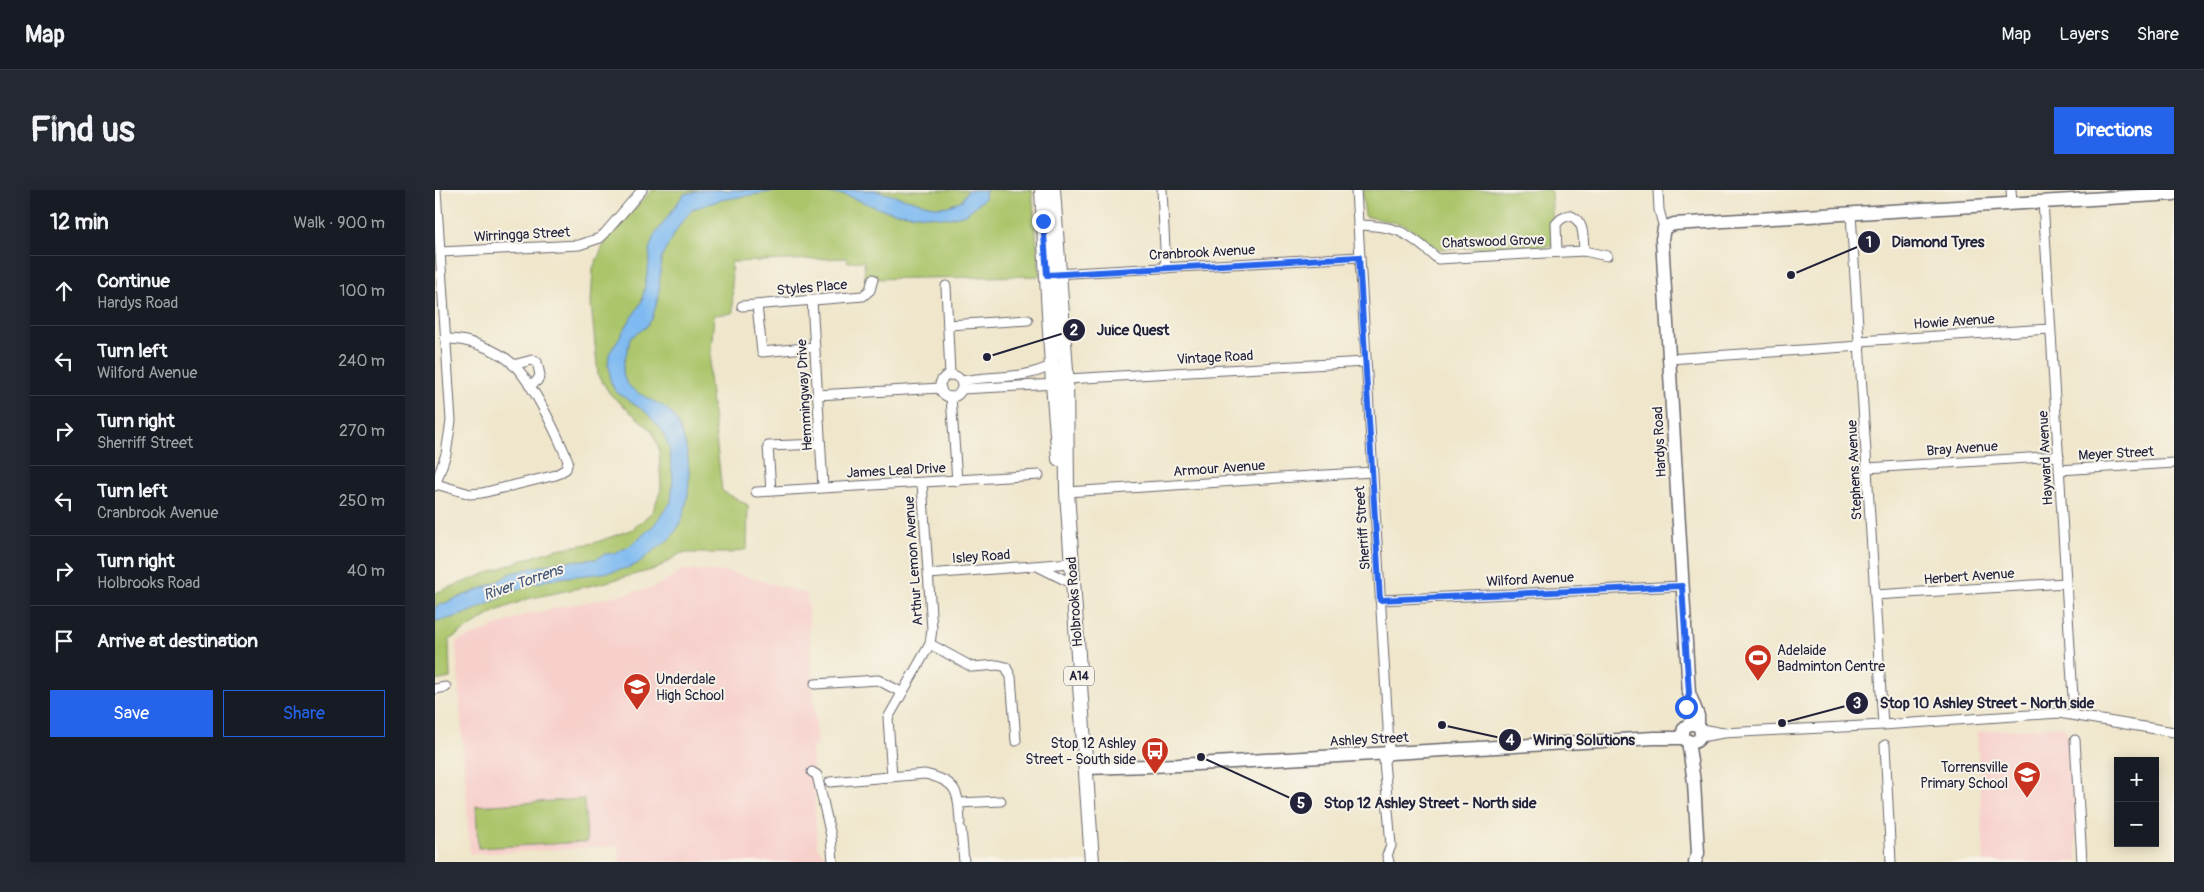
<!DOCTYPE html>
<meta charset="utf-8">
<style>
:root{--surface:#171b24;--page:#242831;--text:#f1f3f6;--muted:#9ea1a6;--line:#363941;--accent:#2563eb}
body{margin:0;font-family:Pangolin,sans-serif;background:var(--page);color:var(--text)}
.controls{position:absolute;right:15px;bottom:15px;display:grid;overflow:hidden;border-radius:0px;box-shadow:0 2px 12px #0003}
.controls button{width:45px;height:45px;display:grid;place-items:center;padding:0;border:0;border-bottom:1px solid var(--line);background:var(--surface);color:var(--text);font:25px sans-serif}
.stop{position:absolute;width:15px;height:15px;margin:-11px;border:4px solid #2563eb;border-radius:50%;background:#fff}
.stop.end{background:#2563eb;border-color:#fff;box-shadow:0 1px 5px #0008}
.list{margin:0;padding:0;list-style:none}
h2{display:flex;justify-content:space-between;align-items:center;height:65px;margin:0;padding:0 20px;font-size:21px}
h2 small{font-size:16px;font-weight:400;color:var(--muted)}
.list li{display:grid;grid-template-columns:32px 1fr auto;gap:15px;align-items:center;box-sizing:border-box;height:70px;padding:0 20px;border-top:1px solid var(--line)}
.list b{display:block;font-size:19px;white-space:nowrap}
.list p{margin:0;font-size:16px;white-space:nowrap;color:var(--muted)}
.list em{font-size:16px;font-style:normal;color:var(--muted)}
.actions{display:flex;gap:10px;padding:15px 20px}
.actions a{flex:1;padding:11px 0;border:1px solid var(--accent);border-radius:0px;text-align:center;font-size:18px;color:var(--accent)}
.actions .main{background:var(--accent);color:#fff}
.icon{flex:none;width:28px;height:28px;fill:none;stroke:currentColor;stroke-width:2;stroke-linecap:round;stroke-linejoin:round}
.map{position:relative;flex:none;width:1739px;height:672px;overflow:hidden;border-radius:0px}
header{display:flex;align-items:center;gap:30px;box-sizing:border-box;height:70px;padding:0 25px;background:var(--surface);border-bottom:1px solid var(--line)}
header strong{font-size:24px}
nav{display:flex;gap:28px;margin-inline-start:auto;font-size:18px}
.intro{display:flex;align-items:center;justify-content:space-between;box-sizing:border-box;height:120px;padding:0 30px}
h1{margin:0;font-size:35px}
.button{padding:12px 22px;border-radius:0px;background:var(--accent);color:#fff;font-size:18px;font-weight:700}
main{display:flex;gap:30px;padding:0 30px}
aside{flex:1;background:var(--surface);border-radius:0px;box-shadow:0 2px 12px #0003}
.map>svg:first-child{display:block}
</style>
<header>
<strong>Map</strong>
<nav><a>Map</a><a>Layers</a><a>Share</a></nav>
</header>
<div class="intro"><h1>Find us</h1><a class="button">Directions</a></div>
<main>
<aside>
<h2>12 min<small>Walk · 900 m</small></h2>
<ul class="list">
<li><svg class="icon" aria-label="ahead" viewBox="0 0 24 24"><path d="M12 20V5M6 11l6-6 6 6"/></svg><div><b>Continue</b><p>Hardys Road</p></div><em>100 m</em></li>
<li><svg class="icon" aria-label="left" viewBox="0 0 24 24"><path d="M17 20v-9H6M10 6l-5 5 5 5"/></svg><div><b>Turn left</b><p>Wilford Avenue</p></div><em>240 m</em></li>
<li><svg class="icon" aria-label="right" viewBox="0 0 24 24"><path d="M7 20v-9h11M14 6l5 5-5 5"/></svg><div><b>Turn right</b><p>Sherriff Street</p></div><em>270 m</em></li>
<li><svg class="icon" aria-label="left" viewBox="0 0 24 24"><path d="M17 20v-9H6M10 6l-5 5 5 5"/></svg><div><b>Turn left</b><p>Cranbrook Avenue</p></div><em>250 m</em></li>
<li><svg class="icon" aria-label="right" viewBox="0 0 24 24"><path d="M7 20v-9h11M14 6l5 5-5 5"/></svg><div><b>Turn right</b><p>Holbrooks Road</p></div><em>40 m</em></li>
<li><svg class="icon" aria-label="arrive" viewBox="0 0 24 24"><path d="M6 21V4h12l-3 4 3 4H6"/></svg><div><b>Arrive at destination</b></div></li>
</ul>
<div class="actions"><a class="main">Save</a><a>Share</a></div>
</aside>
<div class="map">
<svg width="1739" height="672" viewBox="0 0 1739 672">
<rect width="100%" height="100%" fill="#f7f3e8"/>
<filter id="ink" filterUnits="userSpaceOnUse"><feTurbulence type="fractalNoise" baseFrequency=".02" numOctaves="2"/><feDisplacementMap in="SourceGraphic" scale="10" xChannelSelector="R" yChannelSelector="G"/><feConvolveMatrix kernelMatrix="1 2 1 2 8 2 1 2 1" color-interpolation-filters="sRGB"/></filter>
<filter id="wash" filterUnits="userSpaceOnUse"><feTurbulence type="fractalNoise" baseFrequency=".0096" numOctaves="4" result="noise"/><feDisplacementMap in="SourceGraphic" scale="20" xChannelSelector="R" yChannelSelector="G"/><feGaussianBlur stdDeviation="1.12" result="paint"/><feColorMatrix in="noise" values="0 0 0 0 0 0 0 0 0 0 0 0 0 0 0 0 0 1.4 0 .05"/><feComposite in="paint" operator="in"/></filter>
<g filter="url(#wash)">
<rect width="100%" height="100%" fill="#efe6cb"/>
<!-- built -->
<g fill="#f7d0cc">
<polygon points="248,380 296,382 372,404 382,556 377,557 382,657 390,666 390,672 185,672 183,656 35,664 21,452 89,425 218,398"/>
<polygon points="1627,536 1635,547 1642,672 1549,672 1542,542"/>
</g>
<!-- green -->
<g fill="#abc56b" stroke="#667453">
<polygon points="217,0 597,0 605,86 430,89 429,71 413,72 412,68 296,72 298,123 279,125 274,187 287,301 313,315 312,359 296,363 246,363 221,379 163,394 92,409 59,422 14,450 15,488 0,491 0,403 90,369 122,359 159,353 198,339 218,321 226,299 224,259 217,241 175,204 163,185 156,113 158,78 171,50"/>
<polygon points="927,0 1116,0 1119,56 1003,59 970,35 930,26"/>
<polygon points="149,609 152,652 43,658 41,616"/>
</g>
<!-- water -->
<g fill="#7ebaf1" stroke="#506e96">
<path d="M267 0H348L286 10 258 19 245 34 226 68 224 105 217 129 211 137 195 148C194 159 188 170 188 181 189 204 220 208 234 221 241 227 244 237 247 244 258 271 257 323 237 346 230 354 221 358 213 365 206 371 201 376 192 378 161 387 129 384 98 394 65 404 35 428 0 431V417L60 393 76 383 122 372 161 369 170 364 180 363 195 356 218 336 236 312 238 288 234 258 228 242 212 223 180 201 175 190V179L173 176 174 164 207 111 215 68 214 60 219 46 249 4Z"/>
<polygon points="359,0 438,0 501,17 514,16 527,10 533,0 551,0 550,8 531,24 514,28 463,23 445,19 410,5"/>
</g>
</g>
<g filter="url(#ink)">
<g fill="none" stroke-linecap="round" stroke-linejoin="round">
<defs>
<g id="street">
<polyline points="727,0 731,78"/>
<polyline points="921,0 953,537 954,563 949,571 956,656 952,665 954,672"/>
<polyline points="1223,0 1224,20 1229,38"/>
<polyline points="1576,0 1577,13"/>
<polyline points="1608,11 1639,524"/>
<polyline points="1416,24 1448,535"/>
<path d="M923 35C965 36 972 43 1003 69L1149 61 1172 66"/>
<polyline points="5,62 144,55 165,48 170,43 207,0"/>
<path d="M1122 62 1121 34 1126 29 1134 25C1150 31 1148 46 1149 61"/>
<polyline points="619,84 924,67"/>
<polyline points="511,96 515,185"/>
<polyline points="377,110 388,297"/>
<polyline points="322,115 327,162 380,157"/>
<polyline points="307,116 428,106 435,100 438,89"/>
<polyline points="513,135 593,130"/>
<polyline points="1424,151 1615,139"/>
<polyline points="1234,169 1425,156"/>
<polyline points="78,175 97,170 102,172 105,185 102,191 94,195"/>
<circle cx="516" cy="196" r="11"/>
<polyline points="632,189 930,172"/>
<path d="M526 191C556 185 591 190 617 175"/>
<polyline points="527,199 621,194"/>
<polyline points="382,205 506,198"/>
<polyline points="516,207 522,291"/>
<polyline points="1432,278 1624,266"/>
<polyline points="1624,280 1739,273"/>
<path d="M1 294 35 304 47 303 121 285 131 279 133 271C123 246 98 193 78 174 63 160 32 148 11 149"/>
<polyline points="0,296 11,264 16,231 1,0"/>
<polyline points="336,301 333,256 385,254"/>
<polyline points="321,302 604,285"/>
<polyline points="632,302 937,282"/>
<polyline points="604,377 638,394"/>
<polyline points="493,384 636,373"/>
<polyline points="1440,405 1631,393"/>
<polyline points="945,410 1247,396"/>
<polyline points="495,454 537,477 563,475 571,477 576,487 581,551"/>
<polyline points="380,494 443,490 466,502"/>
<polyline points="0,499 11,497"/>
<polyline points="1266,539 1288,543"/>
<polyline points="1266,547 1288,543 1448,535 1624,523 1739,542"/>
<polyline points="1640,550 1647,672"/>
<polyline points="1450,555 1456,672"/>
<polyline points="377,582 382,585 396,646 398,672"/>
<polyline points="457,587 453,528 495,454 497,439 487,293"/>
<path d="M395 592 490 584C523 592 523 601 525 632"/>
<polyline points="524,613 566,611"/>
<polyline points="526,639 529,672"/>
</g>
<g id="secondary">
<circle cx="1257" cy="543" r="9"/>
<polyline points="1263,535 1263,526 1254,503 1227,49 1229,38 1239,34 1739,4"/>
<polyline points="1253,551 1259,592 1263,663 1260,672"/>
<polyline points="651,578 744,575 1219,548 1249,548"/>
</g>
<g id="primary">
<polyline points="607,0 618,194 624,269"/>
<polyline points="618,0 631,180 632,302 657,672"/>
</g>
</defs>
<!-- street casing -->
<use href="#street" stroke="#6a676d" stroke-width="11"/>
<!-- secondary casing -->
<use href="#secondary" stroke="#6a676d" stroke-width="15"/>
<!-- primary casing -->
<use href="#primary" stroke="#6a676d" stroke-width="16"/>
<!-- street -->
<use href="#street" stroke="#fff" stroke-width="9"/>
<!-- secondary -->
<use href="#secondary" stroke="#fff" stroke-width="12"/>
<!-- primary -->
<use href="#primary" stroke="#fff" stroke-width="14"/>
</g>
</g>
<g fill="none" stroke-linecap="round" stroke-linejoin="round" filter="url(#ink)">
<!-- route -->
<polyline stroke="#2563eb" stroke-width="6" points="608,31 612,85 924,67 945,410 1247,396 1254,503 1251,517"/>
</g>
<!-- icons -->
<defs>
<symbol id="stadium-pin" viewBox="-11 -11 22 30"><path d="M0 17L-7.5 6A9.5 9.5 0 1 1 7.5 6Z" fill="#c8321e" stroke="#f7f3e8"/><path d="M0-5a6.5 5 0 1 0 0 10a6.5 5 0 1 0 0-10ZM-3.5-1.8h7v3.6h-7Z" fill="#fff"/></symbol>
<symbol id="school-pin" viewBox="-11 -11 22 30"><path d="M0 17L-7.5 6A9.5 9.5 0 1 1 7.5 6Z" fill="#c8321e" stroke="#f7f3e8"/><path d="M0-5L7-2L0 1L-7-2ZM-4 1L0 2.5L4 1V4Q0 6-4 4Z" fill="#fff"/></symbol>
<symbol id="bus-pin" viewBox="-11 -11 22 30"><path d="M0 17L-7.5 6A9.5 9.5 0 1 1 7.5 6Z" fill="#c8321e" stroke="#f7f3e8"/><path d="M-5-6H5V4H4V6H2V4H-2V6H-4V4H-5ZM-3.5-4V0h7V-4ZM-3.5 1.2v1.5H-2V1.2ZM2 1.2v1.5H3.5V1.2Z" fill="#fff"/></symbol>
</defs>
<g fill-rule="evenodd">
<use href="#stadium-pin" x="1307" y="452" width="32" height="43"/>
<use href="#school-pin" x="186" y="481" width="32" height="43"/>
<use href="#bus-pin" x="704" y="545" width="32" height="43"/>
<use href="#school-pin" x="1576" y="569" width="32" height="43"/>
</g>
<g text-anchor="middle" stroke-width="4" stroke-linejoin="round" paint-order="stroke">
<!-- shield labels -->
<rect fill="#f7f3e8" stroke="#62616f" stroke-width="1" x="629" y="476.5" width="30" height="19" rx="4"/>
<g font-size="12" font-weight="bold" fill="#22223b">
<text x="644" y="490">A14</text>
</g>
<!-- street labels -->
<g font-size="14" fill="#22223b" stroke="#f7f3e8">
<text transform="translate(87 44) rotate(-3)" y="5">Wirringga Street</text>
<text transform="translate(1058 51) rotate(-2)" y="5">Chatswood Grove</text>
<text transform="translate(767 62) rotate(-3)" y="5">Cranbrook Avenue</text>
<text transform="translate(377 97) rotate(-5)" y="5">Styles Place</text>
<text transform="translate(1519 131) rotate(-4)" y="5">Howie Avenue</text>
<text transform="translate(780 167) rotate(-3)" y="5">Vintage Road</text>
<text transform="translate(369 205) rotate(-93)" y="5">Hemmingway Drive</text>
<text transform="translate(1224 252) rotate(-93)" y="5">Hardys Road</text>
<text transform="translate(1527 258) rotate(-4)" y="5">Bray Avenue</text>
<text transform="translate(1681 263) rotate(-3)" y="5">Meyer Street</text>
<text transform="translate(1610 268) rotate(-93)" y="5">Hayward Avenue</text>
<text transform="translate(784 278) rotate(-4)" y="5">Armour Avenue</text>
<text transform="translate(461 280) rotate(-3)" y="5">James Leal Drive</text>
<text transform="translate(1419 280) rotate(-93)" y="5">Stephens Avenue</text>
<text transform="translate(927 338) rotate(-94)" y="5">Sherriff Street</text>
<text transform="translate(546 366) rotate(-4)" y="5">Isley Road</text>
<text transform="translate(478 371) rotate(-94)" y="5">Arthur Lemon Avenue</text>
<text transform="translate(1534 386) rotate(-4)" y="5">Herbert Avenue</text>
<text transform="translate(1095 389) rotate(-3)" y="5">Wilford Avenue</text>
<text transform="translate(639 412) rotate(-94)" y="5">Holbrooks Road</text>
<text transform="translate(934 549) rotate(-3)" y="5">Ashley Street</text>
</g>
<!-- poi labels -->
<g font-size="14" fill="#22223b" stroke="#f7f3e8" text-anchor="start">
<text x="1342" y="465">Adelaide<tspan x="1342" dy="16">Badminton Centre</tspan></text>
<text x="221" y="494">Underdale<tspan x="221" dy="16">High School</tspan></text>
<text x="701" y="558" text-anchor="end">Stop 12 Ashley<tspan x="701" dy="16">Street - South side</tspan></text>
<text x="1573" y="582" text-anchor="end">Torrensville<tspan x="1573" dy="16">Primary School</tspan></text>
</g>
<!-- water labels -->
<g font-size="15" font-style="italic" fill="#42577b" stroke="#f7f3e8">
<text transform="translate(88 392) rotate(-19)" y="5">River Torrens</text>
</g>
</g>
<!-- callouts -->
<path fill="none" stroke="#22223b" stroke-width="2" d="M1356 85L1434 52M552 167L639 140M1347 533L1422 513M1007 535L1075 550M766 567L866 613"/>
<g fill="#22223b" stroke="#f7f3e8" stroke-width="2">
<circle cx="1356" cy="85" r="5"/>
<circle cx="552" cy="167" r="5"/>
<circle cx="1347" cy="533" r="5"/>
<circle cx="1007" cy="535" r="5"/>
<circle cx="766" cy="567" r="5"/>
<circle cx="1434" cy="52" r="12"/>
<circle cx="639" cy="140" r="12"/>
<circle cx="1422" cy="513" r="12"/>
<circle cx="1075" cy="550" r="12"/>
<circle cx="866" cy="613" r="12"/>
</g>
<g font-size="15" text-anchor="middle" font-weight="bold" fill="#fff">
<text x="1434" y="57">1</text>
<text x="639" y="145">2</text>
<text x="1422" y="518">3</text>
<text x="1075" y="555">4</text>
<text x="866" y="618">5</text>
</g>
<g font-size="15" text-anchor="middle" font-weight="bold" fill="#22223b" stroke="#f7f3e8" stroke-width="4" stroke-linejoin="round" paint-order="stroke">
<text x="1503" y="57">Diamond Tyres</text>
<text x="698" y="145">Juice Quest</text>
<text x="1552" y="518">Stop 10 Ashley Street - North side</text>
<text x="1149" y="555">Wiring Solutions</text>
<text x="995" y="618">Stop 12 Ashley Street - North side</text>
</g>
</svg>
<div class="controls">
<button>+</button>
<button>−</button>
</div>
<div class="stop" style="left:1251px;top:517px"></div>
<div class="stop end" style="left:608px;top:31px"></div>
</div>
</main>
